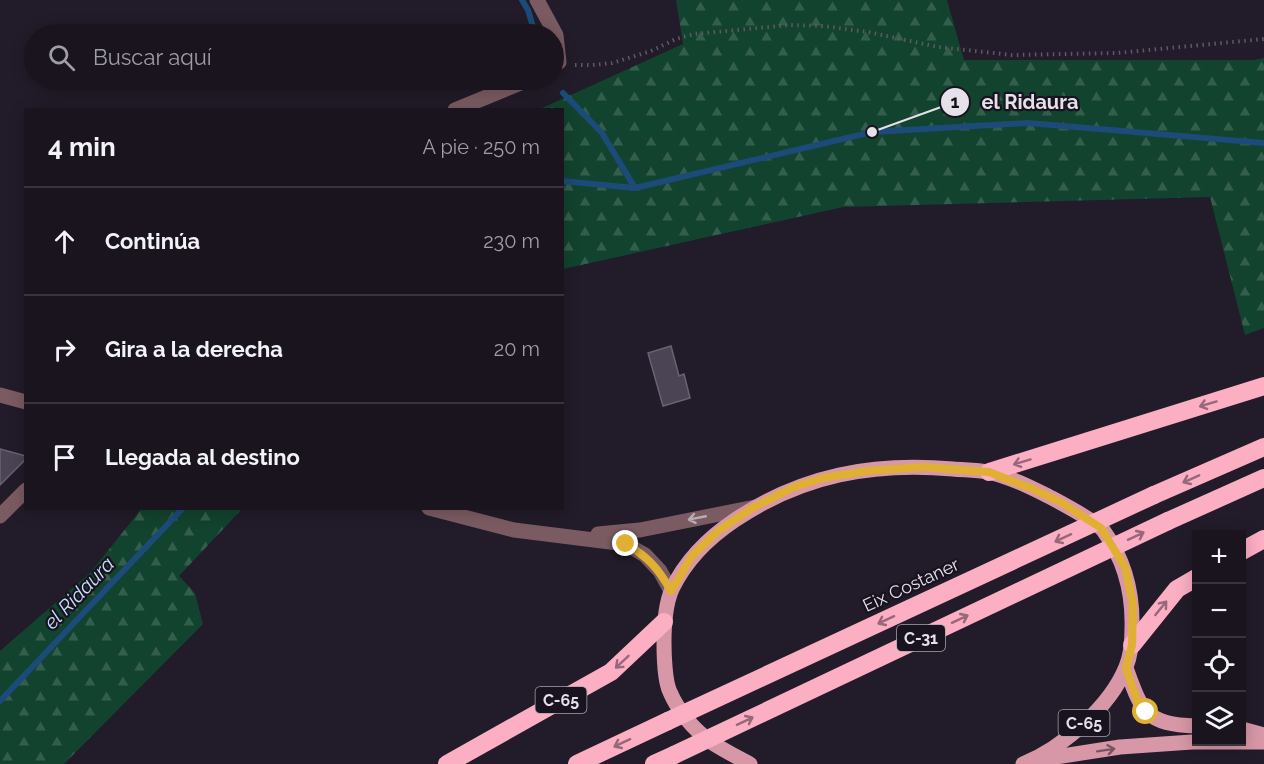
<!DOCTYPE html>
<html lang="es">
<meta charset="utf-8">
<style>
:root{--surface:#1a141f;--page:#231d28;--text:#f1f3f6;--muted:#9f9ea4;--line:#38333d}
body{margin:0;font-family:Raleway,sans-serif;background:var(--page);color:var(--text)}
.controls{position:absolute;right:18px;bottom:18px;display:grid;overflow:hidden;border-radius:0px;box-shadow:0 3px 15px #0003}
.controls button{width:54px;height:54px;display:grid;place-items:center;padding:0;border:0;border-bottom:2px solid var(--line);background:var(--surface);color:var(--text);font:30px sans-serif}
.stop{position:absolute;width:18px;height:18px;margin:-14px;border:4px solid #e0b034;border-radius:50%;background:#fff}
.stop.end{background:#e0b034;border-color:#fff;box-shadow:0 2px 6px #0008}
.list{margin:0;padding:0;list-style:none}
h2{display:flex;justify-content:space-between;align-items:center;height:78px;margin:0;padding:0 24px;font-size:26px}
h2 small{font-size:20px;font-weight:400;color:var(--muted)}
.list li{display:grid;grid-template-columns:39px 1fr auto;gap:18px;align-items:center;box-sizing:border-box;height:108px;padding:0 24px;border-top:2px solid var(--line)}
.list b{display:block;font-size:22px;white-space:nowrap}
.list em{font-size:20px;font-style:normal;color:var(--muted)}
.icon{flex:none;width:33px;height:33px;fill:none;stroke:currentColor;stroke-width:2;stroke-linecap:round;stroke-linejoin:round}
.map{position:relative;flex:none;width:1264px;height:764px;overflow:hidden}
.search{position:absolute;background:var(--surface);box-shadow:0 3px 15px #0003;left:24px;top:24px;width:540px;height:66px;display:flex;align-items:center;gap:15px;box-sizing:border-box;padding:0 21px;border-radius:33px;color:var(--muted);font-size:22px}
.panel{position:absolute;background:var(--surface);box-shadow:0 3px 15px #0003;left:24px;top:108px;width:540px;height:402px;border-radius:0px}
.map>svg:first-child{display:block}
</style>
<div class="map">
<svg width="1264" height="764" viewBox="0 0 1264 764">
<defs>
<pattern id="forest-firs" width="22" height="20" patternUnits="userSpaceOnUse" patternTransform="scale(1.5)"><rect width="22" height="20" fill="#12432e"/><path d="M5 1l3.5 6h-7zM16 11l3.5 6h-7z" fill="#345e4c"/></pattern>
</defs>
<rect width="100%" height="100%" fill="#221b29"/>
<!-- forest -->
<g fill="url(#forest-firs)">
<polygon points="676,0 947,0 964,60 1254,60 1264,58 1264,328 1245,335 1210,197 843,207 563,269 562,110 540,109 683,44"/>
<polygon points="142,508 242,509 179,576 195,593 203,624 64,764 0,764 0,651 91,572"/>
</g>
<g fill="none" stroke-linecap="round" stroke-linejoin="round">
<!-- stream -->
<g stroke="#1c4a79" stroke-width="6">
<polyline points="522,0 528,10 535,34"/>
<polyline points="563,93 602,133 635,188"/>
<polyline points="562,181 635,188 872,132 1028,123 1264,143"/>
<polyline points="0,701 183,508"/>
</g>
</g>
<!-- building -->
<g fill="#4a4455" stroke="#696274" stroke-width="1.5">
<polygon points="671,346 679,376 684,374 690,398 663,406 648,353"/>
<polygon points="0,449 26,456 26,459 0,485"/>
</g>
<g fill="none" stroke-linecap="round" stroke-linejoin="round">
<!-- path -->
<polyline stroke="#5f5966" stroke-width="4" stroke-dasharray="1.5 4.5" stroke-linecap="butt" points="575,65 593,65 612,63 651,51 676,39 694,34 791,25 823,26 868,32 938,47 1012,55 1117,53 1264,39"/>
<!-- minor -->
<g stroke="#7a5b62" stroke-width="15">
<polyline points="537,0 556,35 559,62 554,65"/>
<polyline points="455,110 528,80"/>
<polyline points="0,516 26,490"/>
</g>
<!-- tertiary -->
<g stroke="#7a5b62" stroke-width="15">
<polyline points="0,395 26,402"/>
<polyline points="429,508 514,530 626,544 645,555 660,571 671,591"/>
<polyline points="598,534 640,530 755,507"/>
</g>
<!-- primary -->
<g stroke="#d797a7" stroke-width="15">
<path d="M1126 668C1142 712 1145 724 1196 726"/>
<polyline points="1242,729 1264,735"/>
<polyline points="1037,760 1120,747 1192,742 1264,742"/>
<path d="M750 764C737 757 723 750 711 742 694 730 678 711 670 692 665 682 664 655 664 643 664 626 665 605 672 589 686 560 708 538 735 520 802 475 873 462 953 469 964 470 977 470 988 472 1008 476 1030 487 1048 496 1061 503 1094 520 1103 530 1125 560 1133 592 1132 628 1132 641 1131 655 1126 667 1110 707 1062 748 1023 764"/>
</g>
<!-- motorway -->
<g stroke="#fcaec2" stroke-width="18">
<polyline points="989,472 1264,386"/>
<polyline points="1154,495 1264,447"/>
<polyline points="1168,521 1264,478"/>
<polyline points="1242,551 1264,539"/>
<polyline points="1132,645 1177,589 1196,578"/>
<polyline points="447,764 611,672 664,622"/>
<polyline points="577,764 668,721"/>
<polyline points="654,764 674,755"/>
</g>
<!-- motorway-bridge -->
<g stroke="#fcaec2" stroke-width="18">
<polyline points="668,721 1154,495"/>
<polyline points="674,755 1168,521"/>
</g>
</g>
<!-- one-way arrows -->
<defs><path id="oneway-shaft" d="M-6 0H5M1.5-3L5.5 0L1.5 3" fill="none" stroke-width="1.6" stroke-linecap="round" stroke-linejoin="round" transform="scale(1.5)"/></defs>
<g stroke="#966879">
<use href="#oneway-shaft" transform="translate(1208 404) rotate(163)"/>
<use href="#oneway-shaft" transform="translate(1022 462) rotate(163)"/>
<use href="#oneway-shaft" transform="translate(1191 479) rotate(156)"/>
<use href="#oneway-shaft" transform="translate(1136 536) rotate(-25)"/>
<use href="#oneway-shaft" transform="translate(1063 538) rotate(155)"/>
<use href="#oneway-shaft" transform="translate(1161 608) rotate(-51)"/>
<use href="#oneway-shaft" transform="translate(960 619) rotate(-25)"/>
<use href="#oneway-shaft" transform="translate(886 620) rotate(155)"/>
<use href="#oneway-shaft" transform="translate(622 662) rotate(137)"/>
<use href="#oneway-shaft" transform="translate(745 721) rotate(-25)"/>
<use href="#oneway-shaft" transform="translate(622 743) rotate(155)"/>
</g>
<use stroke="#baabb4" href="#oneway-shaft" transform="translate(697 518) rotate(169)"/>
<use stroke="#785463" href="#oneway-shaft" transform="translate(1106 750) rotate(-9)"/>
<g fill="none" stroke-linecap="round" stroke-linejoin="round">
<!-- route -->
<path stroke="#e0b034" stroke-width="8" d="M626 544C648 557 658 568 671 591L692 556 718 531 754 507 794 487 823 478 866 471 923 467 989 472 1033 489 1062 503 1101 528 1125 567 1133 604 1132 645 1126 668 1138 703 1146 712"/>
</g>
<g text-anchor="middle" stroke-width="4.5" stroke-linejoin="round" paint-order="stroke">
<!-- shield labels -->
<g fill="#19121f" stroke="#a8a2ad" stroke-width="1.5">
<rect x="897" y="625" width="48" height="26" rx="4.5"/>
<rect x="535.5" y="687" width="51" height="26" rx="4.5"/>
<rect x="1058.5" y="710" width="51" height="26" rx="4.5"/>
</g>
<g font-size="16" font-weight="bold" fill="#e5e0ea">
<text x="921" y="644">C-31</text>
<text x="561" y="706">C-65</text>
<text x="1084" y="729">C-65</text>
</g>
<!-- street labels -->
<g font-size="18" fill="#e5e0ea" stroke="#19121f">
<text transform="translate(911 585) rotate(-25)" y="6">Eix Costaner</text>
</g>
<!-- water labels -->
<g font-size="20" font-style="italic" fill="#c6e0fd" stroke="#19121f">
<text transform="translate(79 593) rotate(-46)" y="7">el Ridaura</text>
</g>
</g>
<!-- callouts -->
<path fill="none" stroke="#e5e0ea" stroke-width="2" d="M872 132L955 102"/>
<g fill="#e5e0ea" stroke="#19121f" stroke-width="2">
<circle cx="872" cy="132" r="6"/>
<circle cx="955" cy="102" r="15"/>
</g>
<g font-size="18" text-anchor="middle" font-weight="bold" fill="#111">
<text x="955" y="108">1</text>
</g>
<g font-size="20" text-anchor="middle" font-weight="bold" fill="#e5e0ea" stroke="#19121f" stroke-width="4.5" stroke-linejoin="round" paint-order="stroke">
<text x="1030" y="109">el Ridaura</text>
</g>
</svg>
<div class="controls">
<button>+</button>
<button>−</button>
<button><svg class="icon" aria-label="locate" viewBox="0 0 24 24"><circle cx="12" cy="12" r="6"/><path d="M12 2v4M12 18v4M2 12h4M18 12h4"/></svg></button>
<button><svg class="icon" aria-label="layers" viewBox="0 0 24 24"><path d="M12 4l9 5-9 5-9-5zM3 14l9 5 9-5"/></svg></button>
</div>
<div class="stop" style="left:1146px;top:712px"></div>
<div class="stop end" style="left:626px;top:544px"></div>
<div class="search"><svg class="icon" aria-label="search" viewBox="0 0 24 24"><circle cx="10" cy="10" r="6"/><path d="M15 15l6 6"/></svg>Buscar aquí</div>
<section class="panel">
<h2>4 min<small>A pie · 250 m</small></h2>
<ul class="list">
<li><svg class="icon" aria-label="ahead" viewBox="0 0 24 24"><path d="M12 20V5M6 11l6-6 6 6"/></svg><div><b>Continúa</b></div><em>230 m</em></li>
<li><svg class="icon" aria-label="right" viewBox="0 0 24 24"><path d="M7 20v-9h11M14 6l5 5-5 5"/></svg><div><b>Gira a la derecha</b></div><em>20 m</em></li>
<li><svg class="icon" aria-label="arrive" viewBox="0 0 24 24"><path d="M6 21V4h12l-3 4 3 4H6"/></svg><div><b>Llegada al destino</b></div></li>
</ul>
</section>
</div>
